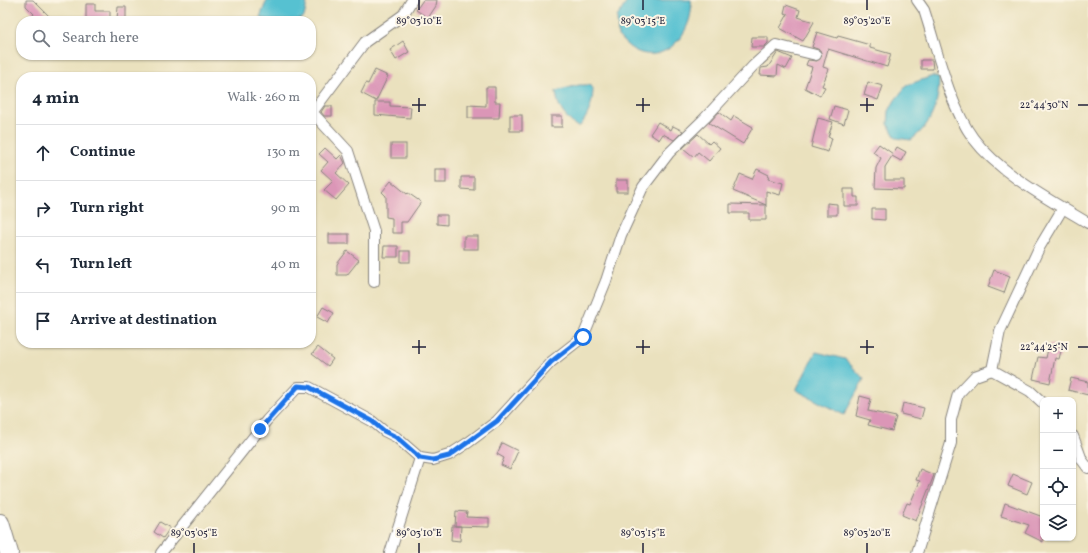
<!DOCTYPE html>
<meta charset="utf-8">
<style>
:root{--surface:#fff;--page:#f2f2f3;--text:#1f2937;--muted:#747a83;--line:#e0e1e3}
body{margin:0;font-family:Vollkorn,serif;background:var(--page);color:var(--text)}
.controls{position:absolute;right:12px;bottom:12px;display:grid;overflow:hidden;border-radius:8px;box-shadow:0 1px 3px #0004}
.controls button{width:36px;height:36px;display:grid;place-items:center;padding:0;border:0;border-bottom:1px solid var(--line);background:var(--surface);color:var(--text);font:20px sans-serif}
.stop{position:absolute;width:12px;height:12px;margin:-9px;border:3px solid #1a73e8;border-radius:50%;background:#fff}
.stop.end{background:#1a73e8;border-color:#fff;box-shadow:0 1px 4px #0008}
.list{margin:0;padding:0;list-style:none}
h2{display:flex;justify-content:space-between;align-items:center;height:52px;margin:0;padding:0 16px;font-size:17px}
h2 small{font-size:13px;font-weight:400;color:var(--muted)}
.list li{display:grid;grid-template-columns:26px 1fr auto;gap:12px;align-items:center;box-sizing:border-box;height:56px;padding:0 16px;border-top:1px solid var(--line)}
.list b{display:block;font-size:15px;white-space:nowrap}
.list em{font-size:13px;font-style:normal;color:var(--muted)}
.icon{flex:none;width:22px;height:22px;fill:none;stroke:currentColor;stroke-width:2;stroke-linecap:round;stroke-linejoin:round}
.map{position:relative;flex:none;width:1088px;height:553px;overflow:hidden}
.search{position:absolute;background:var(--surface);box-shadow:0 1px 3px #0004;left:16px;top:16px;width:300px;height:44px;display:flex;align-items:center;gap:10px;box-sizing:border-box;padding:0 14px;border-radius:16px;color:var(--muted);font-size:15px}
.panel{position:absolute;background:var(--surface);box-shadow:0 1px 3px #0004;left:16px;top:72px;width:300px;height:276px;border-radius:16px}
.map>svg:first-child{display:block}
</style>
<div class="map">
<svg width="1088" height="553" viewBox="0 0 1088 553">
<rect width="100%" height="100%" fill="#fcf5e5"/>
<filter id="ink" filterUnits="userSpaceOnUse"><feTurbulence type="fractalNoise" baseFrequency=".025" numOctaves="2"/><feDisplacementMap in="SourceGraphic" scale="8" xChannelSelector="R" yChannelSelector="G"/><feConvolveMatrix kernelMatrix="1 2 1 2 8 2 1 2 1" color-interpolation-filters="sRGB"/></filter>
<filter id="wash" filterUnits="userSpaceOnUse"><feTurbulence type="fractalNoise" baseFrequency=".012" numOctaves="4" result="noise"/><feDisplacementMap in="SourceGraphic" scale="16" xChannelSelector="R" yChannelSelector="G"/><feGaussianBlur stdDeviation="0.9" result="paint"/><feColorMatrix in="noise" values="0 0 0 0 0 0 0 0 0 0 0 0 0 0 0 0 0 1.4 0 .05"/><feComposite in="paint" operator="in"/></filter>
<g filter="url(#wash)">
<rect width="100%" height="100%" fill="#eae1be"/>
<!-- water -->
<g fill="#56c1d1" stroke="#3c7286">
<path d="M267 0H303L307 3 304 17C296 23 269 23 260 17Z"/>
<path d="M628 0H691C695 30 666 67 634 50 628 47 622 40 618 36L617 17Z"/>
<path d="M933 76 939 78C939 102 932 125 911 140L896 138 888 124 889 111 895 100 907 85Z"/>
<path d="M579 85H589L593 88C593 102 589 115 580 126H576C564 116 557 107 556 91Z"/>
<polygon points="816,352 845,359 864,379 844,415 796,390"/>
</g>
<g id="blocks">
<!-- building -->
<g fill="#db96b7">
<polygon points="26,0 33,0 54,21 28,21 34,14 26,6"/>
<polygon points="423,0 437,0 436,6 428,18 416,10"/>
<polygon points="86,4 95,4 95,11 110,11 110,21 86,21"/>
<polygon points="786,5 800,10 798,17 814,22 803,41 780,28 788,14 784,13"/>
<polygon points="118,7 126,7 126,19 117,19"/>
<polygon points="817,32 837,38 838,36 856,41 870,45 870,48 891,54 887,67 828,49 823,67 829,69 822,86 825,87 820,96 805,88 812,67 806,65 808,60 817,61 822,56 820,50 812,47"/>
<polygon points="752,37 768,37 768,43 764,47 751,47"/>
<polygon points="403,41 409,52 396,60 390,50"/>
<polygon points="778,52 792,58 786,69 778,65 777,76 760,75 761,68 768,67"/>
<polygon points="921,60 932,60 933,69 921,69"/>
<polygon points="375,70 388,76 376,101 361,93 366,83 368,84"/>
<polygon points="868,82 883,86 878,100 864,95"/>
<polygon points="486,87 495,87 495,102 500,102 499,118 468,118 468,105 486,106"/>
<polygon points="375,102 390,102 390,106 411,107 410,118 375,115"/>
<polygon points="325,106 332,106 332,116 324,116 321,112"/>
<polygon points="834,106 848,110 844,124 830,119"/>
<polygon points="719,112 731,121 734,116 753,127 743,144 709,123"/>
<rect x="510" y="115" width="12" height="16"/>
<rect x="551" y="116" width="11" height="11"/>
<polygon points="818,118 833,122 828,137 832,138 828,152 811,147"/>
<polygon points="658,122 671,130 673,126 683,131 674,140 663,134 659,140 650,134"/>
<polygon points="698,134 709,144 712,141 720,148 709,161 698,152 694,157 683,148"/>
<rect x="391" y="144" width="15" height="14"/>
<polygon points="879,144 893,154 897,147 906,152 901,161 892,156 885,167 885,180 904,180 904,189 875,188 876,168 881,158 873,152"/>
<polygon points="325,148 337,159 341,155 345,163 336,173 349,185 336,200 324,190 333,181 321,170 328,162 319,154"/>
<rect x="435" y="169" width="11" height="14"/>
<polygon points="757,169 769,175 768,179 783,183 780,195 766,191 766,205 733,191 740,174 752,179"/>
<polygon points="461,177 474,177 474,190 461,189"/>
<rect x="616" y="180" width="12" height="12"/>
<polygon points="391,181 407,194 408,193 421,202 407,222 401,222 401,233 392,233 392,218 386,217 386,196 382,192"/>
<polygon points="844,189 854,189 854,197 858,197 858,206 844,206"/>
<polygon points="827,203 837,204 837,215 827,215"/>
<polygon points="730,204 766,205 766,220 749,220 749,213 730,213"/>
<polygon points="872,209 885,209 885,220 872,219"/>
<polygon points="437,215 447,215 447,225 437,224"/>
<rect x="329" y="234" width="20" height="10"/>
<rect x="464" y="236" width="14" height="13"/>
<polygon points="384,246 398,246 398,257 383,257"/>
<polygon points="347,251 359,260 347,275 337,275 337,264"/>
<rect x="401" y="251" width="9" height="11"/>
<polygon points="994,270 1010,276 1004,293 988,287"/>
<polygon points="323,307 334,313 328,323 317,317"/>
<polygon points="1049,344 1062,347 1059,359 1055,358 1050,383 1033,379 1038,357 1046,358"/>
<polygon points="318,347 333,359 328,366 312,354"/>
<polygon points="1071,378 1088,382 1088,395 1068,390"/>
<polygon points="860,396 871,399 868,411 896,417 892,431 868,425 870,420 856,416"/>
<polygon points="903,403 924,408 921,419 901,414"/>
<polygon points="502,443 518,451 510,469 501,465 504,458 497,454"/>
<polygon points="920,469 934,475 916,521 902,515 907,503 910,504 920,481 916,480"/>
<polygon points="1013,474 1032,482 1027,494 1008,486"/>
<polygon points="1005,503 1043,517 1043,542 1025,533 1029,525 1001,516"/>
<polygon points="456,511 467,512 466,517 489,518 489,527 455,526"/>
<polygon points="160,522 170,528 163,538 154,532"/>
<polygon points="452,526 461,526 460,541 451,540"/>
</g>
</g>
</g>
<g filter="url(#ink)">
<use href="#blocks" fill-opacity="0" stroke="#86827c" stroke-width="1"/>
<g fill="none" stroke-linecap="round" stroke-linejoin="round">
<defs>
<g id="street">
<path d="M917 0 924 10C937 49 949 105 973 138 1000 174 1050 200 1088 223"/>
<polyline points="312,112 348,151 374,231 374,282"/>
<polyline points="311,114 365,42 403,15 412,0"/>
<polyline points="992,370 1030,391 1043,403"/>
<polyline points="1073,436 1082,460 1088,468"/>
<polyline points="161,553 267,420 298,387 309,387 372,421 384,431 396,437 420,458 433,460 449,455 469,442 497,421 551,362 583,337 606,281 621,235 643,187 669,153 705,118 753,66 776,45 816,55"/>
<polyline points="390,553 420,458"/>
<polyline points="917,553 951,443 951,420 958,394 975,376 992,370 1000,331 1039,248 1063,208"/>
</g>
<polyline id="highway" points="0,523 9,553"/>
</defs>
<!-- street casing -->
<use href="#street" stroke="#86827c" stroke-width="12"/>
<!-- highway casing -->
<use href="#highway" stroke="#86827c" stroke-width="20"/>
<!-- street -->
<use href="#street" stroke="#fff" stroke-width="10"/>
<!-- highway -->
<use href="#highway" stroke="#fff" stroke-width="18"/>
</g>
</g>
<g fill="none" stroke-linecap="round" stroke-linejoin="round" filter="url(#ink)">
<!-- route -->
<polyline stroke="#1a73e8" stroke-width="5" points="260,429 298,386 309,387 372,421 384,431 396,437 420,458 433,460 449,456 497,421 551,362 583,337"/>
</g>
<!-- ticks -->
<path fill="none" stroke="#22223b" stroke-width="1.5" d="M419 0V10M643 0V10M867 0V10M419 98V112M643 98V112M867 98V112M412 105H426M636 105H650M860 105H874M1078 105H1088M419 340V354M643 340V354M867 340V354M412 347H426M636 347H650M860 347H874M1078 347H1088M194 543V553M419 543V553M643 543V553M867 543V553"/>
<g font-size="10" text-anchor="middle" fill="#22223b" stroke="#fcf5e5" stroke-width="4" stroke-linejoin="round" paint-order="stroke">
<text x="419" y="24">89°03'10"E</text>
<text x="643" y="24">89°03'15"E</text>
<text x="867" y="24">89°03'20"E</text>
<text x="1044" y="108">22°44'30"N</text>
<text x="1044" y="350">22°44'25"N</text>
<text x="194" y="536">89°03'05"E</text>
<text x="419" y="536">89°03'10"E</text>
<text x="643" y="536">89°03'15"E</text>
<text x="867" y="536">89°03'20"E</text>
</g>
</svg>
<div class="controls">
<button>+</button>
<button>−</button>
<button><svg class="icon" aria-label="locate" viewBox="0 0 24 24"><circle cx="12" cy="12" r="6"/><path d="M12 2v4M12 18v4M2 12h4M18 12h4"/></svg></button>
<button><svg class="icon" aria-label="layers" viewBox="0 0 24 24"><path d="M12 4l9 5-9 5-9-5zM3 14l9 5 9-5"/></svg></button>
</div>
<div class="stop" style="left:583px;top:337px"></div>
<div class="stop end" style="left:260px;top:429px"></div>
<div class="search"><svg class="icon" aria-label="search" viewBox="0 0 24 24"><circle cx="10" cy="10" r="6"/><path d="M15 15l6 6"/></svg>Search here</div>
<section class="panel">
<h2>4 min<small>Walk · 260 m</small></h2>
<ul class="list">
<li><svg class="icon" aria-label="ahead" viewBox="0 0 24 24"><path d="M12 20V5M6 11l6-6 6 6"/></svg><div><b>Continue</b></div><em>130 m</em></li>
<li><svg class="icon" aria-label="right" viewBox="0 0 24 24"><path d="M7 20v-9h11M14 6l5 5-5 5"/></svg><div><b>Turn right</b></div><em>90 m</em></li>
<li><svg class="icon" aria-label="left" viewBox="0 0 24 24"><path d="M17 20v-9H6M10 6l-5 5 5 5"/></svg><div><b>Turn left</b></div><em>40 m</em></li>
<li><svg class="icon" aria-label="arrive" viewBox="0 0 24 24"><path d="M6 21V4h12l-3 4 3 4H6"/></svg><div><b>Arrive at destination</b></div></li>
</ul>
</section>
</div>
